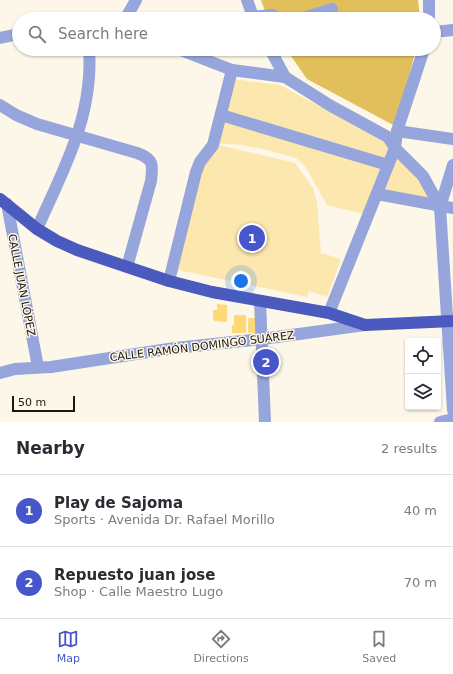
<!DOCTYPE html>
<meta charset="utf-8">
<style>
:root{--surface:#fff;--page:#f2f2f3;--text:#2b2b33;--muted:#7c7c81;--line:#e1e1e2;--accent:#4757cb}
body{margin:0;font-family:"DejaVu Sans",sans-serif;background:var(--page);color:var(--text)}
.controls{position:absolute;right:12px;bottom:12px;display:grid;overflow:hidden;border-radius:4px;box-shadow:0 1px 3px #0004}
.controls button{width:36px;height:36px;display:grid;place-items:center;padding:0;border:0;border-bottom:1px solid var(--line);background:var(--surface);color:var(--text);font:20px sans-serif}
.scale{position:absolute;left:12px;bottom:10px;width:63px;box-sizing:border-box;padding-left:4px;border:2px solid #1e190c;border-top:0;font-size:11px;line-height:14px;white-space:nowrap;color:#1e190c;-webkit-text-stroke:3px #fdf7e9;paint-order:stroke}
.you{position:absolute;left:241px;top:281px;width:14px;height:14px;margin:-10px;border:3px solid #fff;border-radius:50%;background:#1a73e8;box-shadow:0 0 0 6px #1a73e833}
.badge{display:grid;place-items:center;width:26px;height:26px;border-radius:50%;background:var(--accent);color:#fff;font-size:13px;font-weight:700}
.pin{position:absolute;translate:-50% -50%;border:2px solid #fff;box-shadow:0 1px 4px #0006}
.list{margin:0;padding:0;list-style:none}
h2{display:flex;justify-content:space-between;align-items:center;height:52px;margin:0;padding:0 16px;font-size:17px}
h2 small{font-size:13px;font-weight:400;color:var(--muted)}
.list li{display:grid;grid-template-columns:26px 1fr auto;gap:12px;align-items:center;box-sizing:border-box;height:72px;padding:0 16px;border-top:1px solid var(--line)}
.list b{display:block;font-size:15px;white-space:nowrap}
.list p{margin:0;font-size:13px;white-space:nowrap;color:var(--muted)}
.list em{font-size:13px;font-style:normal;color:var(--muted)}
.icon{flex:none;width:22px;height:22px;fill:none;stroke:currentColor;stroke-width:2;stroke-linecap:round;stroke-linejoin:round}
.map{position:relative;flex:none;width:453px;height:422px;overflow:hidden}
.search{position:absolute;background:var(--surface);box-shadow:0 1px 3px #0004;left:12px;right:12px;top:12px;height:44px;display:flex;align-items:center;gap:10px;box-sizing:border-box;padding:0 14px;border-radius:22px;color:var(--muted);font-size:15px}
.sheet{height:196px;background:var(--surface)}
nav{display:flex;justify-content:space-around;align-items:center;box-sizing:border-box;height:56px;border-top:1px solid var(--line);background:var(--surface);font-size:11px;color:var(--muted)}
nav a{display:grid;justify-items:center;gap:2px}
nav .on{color:var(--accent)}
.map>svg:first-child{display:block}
</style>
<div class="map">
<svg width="453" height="422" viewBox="0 0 453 422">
<rect width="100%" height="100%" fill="#fdf7e9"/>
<!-- green -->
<g fill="#fce7ae">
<polygon points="232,79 280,85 392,145 363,214 327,205 305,166 296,158 263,149 241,145 216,143"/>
<polygon points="219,145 295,163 313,188 317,203 321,254 322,253 341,259 327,297 309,291 307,297 178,270 190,202 201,170"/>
<polygon points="396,157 428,190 428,195 426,200 383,191"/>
</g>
<!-- forest -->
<g fill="#e1bf5b">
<polygon points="261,0 418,0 420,19 268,19"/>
<polygon points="286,49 416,49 401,107 395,126 307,79"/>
</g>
<!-- building -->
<g fill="#fdda77">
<polygon points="217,304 227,305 227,322 214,321 214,319 213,319 213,310 217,310"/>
<polygon points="234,315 246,315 246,333 232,333 232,325 234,325"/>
<polygon points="248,318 256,318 257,333 248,333"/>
</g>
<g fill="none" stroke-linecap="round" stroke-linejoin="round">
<!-- minor -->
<g stroke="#96a5dc" stroke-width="12">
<polyline points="247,0 254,19"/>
<polyline points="253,17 272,15 279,19"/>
<polyline points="121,19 127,16 136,0"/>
<polyline points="300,19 332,9"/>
<polyline points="429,19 429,0"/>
<polyline points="434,32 453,30"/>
<polyline points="0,38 19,34"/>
<polyline points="178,49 232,70 285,77"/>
<polyline points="270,49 285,77 331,106 388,137 395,148 423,176 440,207"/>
<path d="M0 105 16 115 37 124 137 153C154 159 153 165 151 181L127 267"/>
<polyline points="221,115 388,165"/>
<polyline points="397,131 453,139"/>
<polyline points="453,165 440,207 453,410"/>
<polyline points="377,194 453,208"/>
<polyline points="7,204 38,367"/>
<path d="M37 229C63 170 94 116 89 49"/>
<polyline points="169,281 196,172 200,162 213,145 232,70"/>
<polyline points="260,301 265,422"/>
<polyline points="329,313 395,148 397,131 424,49"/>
<polyline points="0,373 15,369 51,367 175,348 262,339 365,325"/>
<polyline points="440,422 453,419"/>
</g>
<!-- major -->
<polyline stroke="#4a5abe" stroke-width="12" points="0,199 37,229 57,241 77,250 169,281 212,292 329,313 365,325 453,321"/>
</g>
<g text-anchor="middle" stroke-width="3" stroke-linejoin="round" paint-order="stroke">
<!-- street labels -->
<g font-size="11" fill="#1e190c" stroke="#fdf7e9">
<text transform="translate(22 285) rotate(79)" y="4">CALLE JUAN LÓPEZ</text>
<text transform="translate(202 346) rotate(-7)" y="4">CALLE RAMÓN DOMINGO SUÁREZ</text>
</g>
</g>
</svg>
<div class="controls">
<button><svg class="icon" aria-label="locate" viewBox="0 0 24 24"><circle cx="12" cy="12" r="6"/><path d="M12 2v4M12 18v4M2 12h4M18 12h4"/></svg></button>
<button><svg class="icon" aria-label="layers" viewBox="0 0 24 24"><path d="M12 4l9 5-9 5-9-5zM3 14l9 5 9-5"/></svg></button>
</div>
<div class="scale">50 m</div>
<div class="you"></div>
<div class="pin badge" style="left:252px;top:238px">1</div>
<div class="pin badge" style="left:266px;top:362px">2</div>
<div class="search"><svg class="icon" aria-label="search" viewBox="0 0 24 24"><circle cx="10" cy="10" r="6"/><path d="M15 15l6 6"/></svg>Search here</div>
</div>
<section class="sheet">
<h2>Nearby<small>2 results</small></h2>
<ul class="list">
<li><span class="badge">1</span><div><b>Play de Sajoma</b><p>Sports · Avenida Dr. Rafael Morillo</p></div><em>40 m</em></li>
<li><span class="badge">2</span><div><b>Repuesto juan jose</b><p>Shop · Calle Maestro Lugo</p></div><em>70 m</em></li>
</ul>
</section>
<nav>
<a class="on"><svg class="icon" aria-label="map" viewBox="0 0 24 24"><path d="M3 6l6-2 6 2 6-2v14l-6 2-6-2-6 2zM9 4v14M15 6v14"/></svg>Map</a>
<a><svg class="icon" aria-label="directions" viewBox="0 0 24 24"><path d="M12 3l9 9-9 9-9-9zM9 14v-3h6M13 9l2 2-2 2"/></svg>Directions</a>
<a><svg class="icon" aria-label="saved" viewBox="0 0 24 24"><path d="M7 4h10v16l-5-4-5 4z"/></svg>Saved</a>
</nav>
